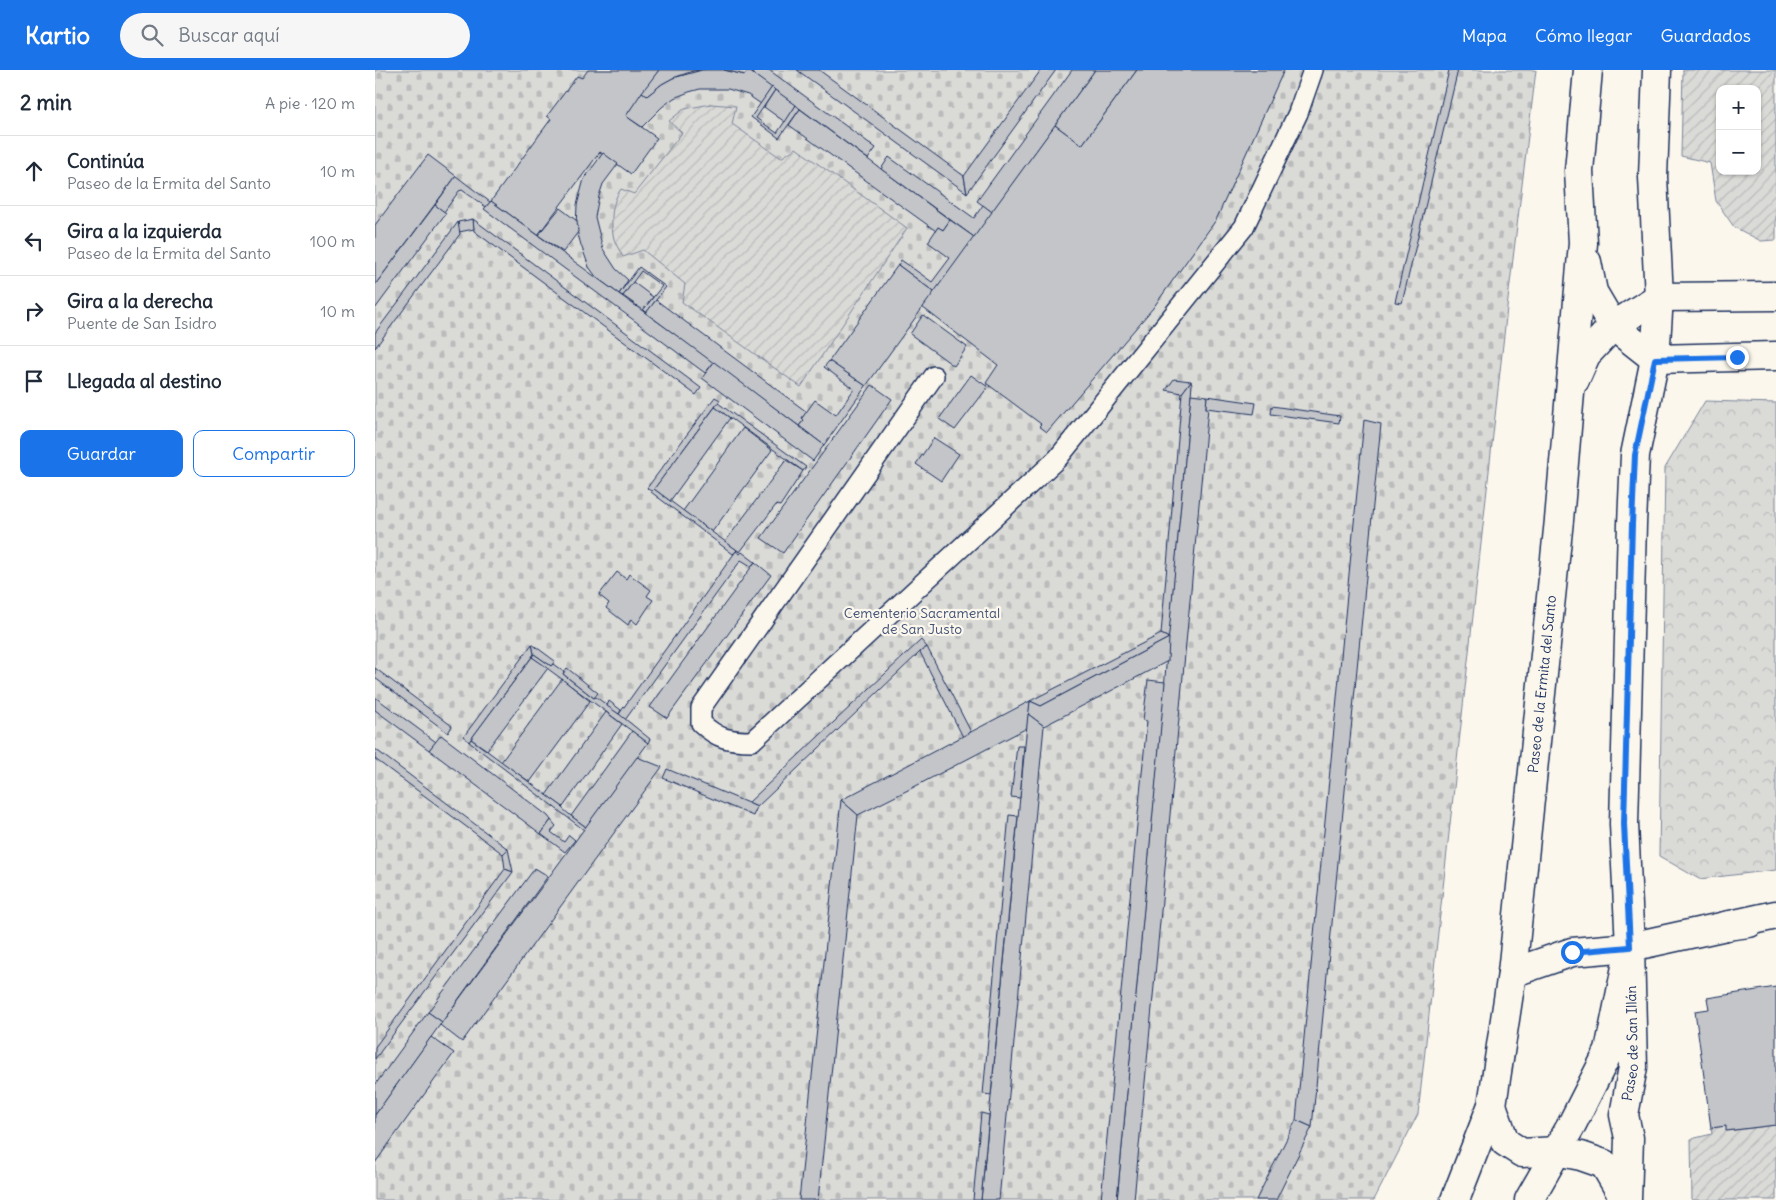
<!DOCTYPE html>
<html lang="es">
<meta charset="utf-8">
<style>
:root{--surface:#fff;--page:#f6f6f7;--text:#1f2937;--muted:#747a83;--line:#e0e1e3;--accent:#1a73e8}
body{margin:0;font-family:Delius,sans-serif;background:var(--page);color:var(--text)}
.controls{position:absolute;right:15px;top:15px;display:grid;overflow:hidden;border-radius:10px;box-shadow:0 1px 4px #0004}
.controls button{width:45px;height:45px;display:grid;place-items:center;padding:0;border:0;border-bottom:1px solid var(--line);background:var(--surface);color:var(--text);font:25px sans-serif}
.stop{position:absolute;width:15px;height:15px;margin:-11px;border:4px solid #1a73e8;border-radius:50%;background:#fff}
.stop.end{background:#1a73e8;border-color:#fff;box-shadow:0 1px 5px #0008}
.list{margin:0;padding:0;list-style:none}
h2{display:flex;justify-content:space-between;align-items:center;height:65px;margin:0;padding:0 20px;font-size:21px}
h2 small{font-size:16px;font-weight:400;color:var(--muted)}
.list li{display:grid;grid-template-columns:32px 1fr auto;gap:15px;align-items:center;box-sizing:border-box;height:70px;padding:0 20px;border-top:1px solid var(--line)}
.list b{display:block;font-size:19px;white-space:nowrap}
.list p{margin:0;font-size:16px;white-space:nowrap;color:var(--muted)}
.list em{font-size:16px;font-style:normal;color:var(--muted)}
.actions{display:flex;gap:10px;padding:15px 20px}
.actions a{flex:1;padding:11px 0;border:1px solid var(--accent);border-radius:10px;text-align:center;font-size:18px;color:var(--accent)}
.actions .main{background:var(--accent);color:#fff}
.icon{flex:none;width:28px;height:28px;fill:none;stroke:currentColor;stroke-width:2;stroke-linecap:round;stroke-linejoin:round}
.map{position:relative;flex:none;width:1401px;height:1130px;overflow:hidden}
header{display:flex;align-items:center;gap:30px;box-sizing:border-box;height:70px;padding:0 25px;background:var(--accent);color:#fff}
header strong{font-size:24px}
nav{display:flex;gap:28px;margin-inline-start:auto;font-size:18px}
.search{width:350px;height:45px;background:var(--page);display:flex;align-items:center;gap:12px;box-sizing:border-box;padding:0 18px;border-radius:28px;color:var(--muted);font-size:19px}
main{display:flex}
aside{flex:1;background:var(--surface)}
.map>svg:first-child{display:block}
</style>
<header>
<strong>Kartio</strong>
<div class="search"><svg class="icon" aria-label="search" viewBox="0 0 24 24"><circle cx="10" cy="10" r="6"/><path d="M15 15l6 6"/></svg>Buscar aquí</div>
<nav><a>Mapa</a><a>Cómo llegar</a><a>Guardados</a></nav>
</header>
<main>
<aside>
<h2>2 min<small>A pie · 120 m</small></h2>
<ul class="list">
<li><svg class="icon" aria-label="ahead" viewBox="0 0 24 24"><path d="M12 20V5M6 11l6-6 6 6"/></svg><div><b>Continúa</b><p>Paseo de la Ermita del Santo</p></div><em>10 m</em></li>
<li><svg class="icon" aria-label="left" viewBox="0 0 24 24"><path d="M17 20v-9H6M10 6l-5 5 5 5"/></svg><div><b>Gira a la izquierda</b><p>Paseo de la Ermita del Santo</p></div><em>100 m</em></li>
<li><svg class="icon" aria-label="right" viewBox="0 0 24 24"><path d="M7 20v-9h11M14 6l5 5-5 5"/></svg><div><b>Gira a la derecha</b><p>Puente de San Isidro</p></div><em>10 m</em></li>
<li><svg class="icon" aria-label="arrive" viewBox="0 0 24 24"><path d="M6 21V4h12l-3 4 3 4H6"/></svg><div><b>Llegada al destino</b></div></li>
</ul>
<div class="actions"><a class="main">Guardar</a><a>Compartir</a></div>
</aside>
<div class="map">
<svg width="1401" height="1130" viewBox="0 0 1401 1130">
<defs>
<pattern id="cemetery-stones" width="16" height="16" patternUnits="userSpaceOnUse" patternTransform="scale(1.25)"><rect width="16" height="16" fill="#dadad7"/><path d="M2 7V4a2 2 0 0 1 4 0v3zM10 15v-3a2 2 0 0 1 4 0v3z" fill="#babbbb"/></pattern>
<pattern id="park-crowns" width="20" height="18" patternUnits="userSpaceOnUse" patternTransform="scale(1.25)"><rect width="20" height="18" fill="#dadad7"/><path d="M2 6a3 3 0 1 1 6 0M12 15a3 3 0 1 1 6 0" fill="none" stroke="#babbbb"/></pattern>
<pattern id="garden-furrows" width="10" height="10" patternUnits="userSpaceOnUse" patternTransform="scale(1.25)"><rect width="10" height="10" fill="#dadad7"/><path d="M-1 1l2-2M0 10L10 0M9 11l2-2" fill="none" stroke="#babbbb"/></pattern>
</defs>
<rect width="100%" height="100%" fill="#fbf7ec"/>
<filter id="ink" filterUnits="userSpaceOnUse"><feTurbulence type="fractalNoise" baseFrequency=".02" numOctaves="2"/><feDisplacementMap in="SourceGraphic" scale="10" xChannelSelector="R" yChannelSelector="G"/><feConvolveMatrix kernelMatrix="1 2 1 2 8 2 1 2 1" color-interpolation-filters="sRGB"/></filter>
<g filter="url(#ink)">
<!-- cemetery -->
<polygon fill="url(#cemetery-stones)" stroke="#7a849a" points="0,0 1161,0 1132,238 1043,1044 999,1130 0,1130"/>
<!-- park -->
<polygon fill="url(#park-crowns)" stroke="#7a849a" points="1330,331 1401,333 1401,800 1324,809 1284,786 1290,398"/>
<!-- garden -->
<g fill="url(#garden-furrows)" stroke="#7a849a" fill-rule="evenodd">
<path d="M1308 0H1401V170L1386 171 1359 157 1341 131 1335 93 1306 86ZM1345 19H1382V101H1345Z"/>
<path d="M336 34 361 36 357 54 406 88 421 78 532 158 426 317 307 232 310 214 268 180 248 187C245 181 241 175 239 169 235 153 236 132 246 119L259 124 307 63 294 51 309 39Z"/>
<polygon points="1401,1055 1401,1130 1317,1130 1316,1069 1337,1064 1336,1058 1351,1056 1352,1061"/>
</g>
<!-- building -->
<g fill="#c3c5c9" stroke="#1b2f5e">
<polygon points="213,0 284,0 251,46 282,68 256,104 225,82 163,165 116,131 176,49 172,46 202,6 207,8"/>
<polygon points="284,0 331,0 318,1 298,8 287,14 272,26 267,22"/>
<polygon points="327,0 349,0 370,5 374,1 397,17 386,34 373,25 353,19 325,19 314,22 299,28 287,37 267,57 251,46 267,22 272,26 287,14 298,8"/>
<polygon points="349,0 374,0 370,5"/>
<polygon points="394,0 501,78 493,89 374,1"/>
<polygon points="422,0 444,0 589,106 592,123"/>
<polygon points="666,0 681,0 592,123 589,106"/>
<polygon points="697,0 720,0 617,142 602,131"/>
<polygon points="720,0 762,0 707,75 680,55"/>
<polygon points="762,0 909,0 841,150 778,238 672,362 664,356 666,354 611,313 623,295 547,237 680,55 707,75"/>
<polygon points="1074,0 1083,0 1027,233 1020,232"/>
<polygon points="397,17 400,20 381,48 402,63 421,35 425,39 404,68 376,47"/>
<polygon points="400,20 421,35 410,52 389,37"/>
<polygon points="425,39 575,150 568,160 563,157 561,161 414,55"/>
<polygon points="228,83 243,94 228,114 224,126 220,147 228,179 241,199 253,210 244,224 222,208 214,197 206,175 201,157 202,135 209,109"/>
<polygon points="53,85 81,106 0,215 0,155"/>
<polygon points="514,87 599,148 608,135 617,142 599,167 506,99"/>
<polygon points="81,106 115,132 111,137 87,120 84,121 69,142 60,135"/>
<polygon points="116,131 244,224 339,292 330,303 109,139"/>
<polygon points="60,135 71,143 0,239 0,215"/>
<polygon points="185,138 202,151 203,162 188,182 163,165"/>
<polygon points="98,149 326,318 321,325 99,161"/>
<polygon points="98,149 99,159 84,162 83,152"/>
<polygon points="575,150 599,167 559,222 523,195 526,190 557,212 575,188 553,172 563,157 568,160"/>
<polygon points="83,152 85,164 0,278 0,263"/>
<polygon points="523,195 559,222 491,316 454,291"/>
<polygon points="264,197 291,217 271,243 268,240 287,216 266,201 248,226 244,224"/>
<polygon points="258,212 278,227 268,240 248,226"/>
<polygon points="281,230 432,342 427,348 429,350 424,356 271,243"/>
<polygon points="548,245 592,277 579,296 535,264"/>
<polygon points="454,291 491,316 449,375 424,356 429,350 427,348 440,330 461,345 479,319 449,297"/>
<polygon points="339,292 449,375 438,391 327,308"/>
<polygon points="596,305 613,317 580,360 564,349"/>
<polygon points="799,309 816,311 807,323 791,320"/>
<polygon points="816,311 817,314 794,568 786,564 807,323"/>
<polygon points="497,315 517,329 408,483 386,468"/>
<polygon points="816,324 832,326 831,338 833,338 759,1130 742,1130"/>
<polygon points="832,326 881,333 879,344 831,338"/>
<polygon points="340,327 345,330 277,422 272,418"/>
<polygon points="343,333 431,397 428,401 340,337"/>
<polygon points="897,336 965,346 964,353 896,344"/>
<polygon points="340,337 355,348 295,431 279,419"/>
<polygon points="989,350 1006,354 937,1057 921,1050"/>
<polygon points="368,358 397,380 337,462 308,441"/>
<polygon points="559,368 584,384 566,411 541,394"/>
<polygon points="411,390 428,401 405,436 401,435 365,482 350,472"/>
<polygon points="279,419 337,462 362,480 358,484 276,422"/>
<polygon points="361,481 365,484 367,482 380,492 376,496 366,490 250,650 244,644"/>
<polygon points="380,492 396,505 292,648 275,637"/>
<polygon points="242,502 251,509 254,504 276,520 272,526 278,530 262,554 256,549 253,555 231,538 234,533 224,525"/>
<polygon points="786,564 794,568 666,636 655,631"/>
<polygon points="794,568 793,591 669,656 653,644 655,631 666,636"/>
<polygon points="546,570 552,577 545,582 382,737 373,733"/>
<polygon points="157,574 180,591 176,596 159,584"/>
<polygon points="157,574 159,584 94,672 89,666"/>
<polygon points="552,577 596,662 588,667 545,582"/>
<polygon points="159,584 176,596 178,594 189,602 188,604 219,628 221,627 244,644 275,669 273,673 157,587"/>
<polygon points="157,587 173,598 112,680 96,669"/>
<polygon points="0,598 77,656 73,663 0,608"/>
<polygon points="192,598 223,623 219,628 188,604"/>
<polygon points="187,609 215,631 155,712 126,692"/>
<polygon points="773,610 790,612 742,1130 726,1130 772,651 768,650"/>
<polygon points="0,627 61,672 54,680 0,640"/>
<polygon points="234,631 246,640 244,644 232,636"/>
<polygon points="655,631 652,658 537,718 483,745 466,730"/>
<polygon points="231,642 247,654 188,737 171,725"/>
<polygon points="653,644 669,656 624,1130 606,1130"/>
<polygon points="257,661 273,673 211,757 196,746"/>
<polygon points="66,665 173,746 176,750 166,764 54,680"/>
<polygon points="96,669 188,737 187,738 196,746 211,757 209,760 94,672"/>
<polygon points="642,676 649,676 645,728 636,727"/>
<polygon points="0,679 133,779 128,784 0,689"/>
<polygon points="262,687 287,697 87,972 65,955"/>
<polygon points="292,699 373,733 382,737 378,746 288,708"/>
<polygon points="466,730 483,745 443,1130 424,1130"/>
<polygon points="634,745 643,746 616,1025 608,1024"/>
<polygon points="176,750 181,756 176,762 189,772 194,765 200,770 190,782 166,764"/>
<polygon points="133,779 138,802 130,799 128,784"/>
<polygon points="160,798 173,806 67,952 53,942"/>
<polygon points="130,799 138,802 0,989 0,977"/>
<polygon points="1401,917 1401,1055 1351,1061 1351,1056 1336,1058 1320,941 1334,939 1332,928"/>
<polygon points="53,942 67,952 0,1045 0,1015"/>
<polygon points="56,967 79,983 0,1093 0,1045"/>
<polygon points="606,1043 614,1045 606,1130 598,1130"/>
<polygon points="921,1050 937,1057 901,1130 881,1130"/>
</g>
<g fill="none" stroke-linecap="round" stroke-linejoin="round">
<defs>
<path id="service" d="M559 306 326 638V653C343 669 354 671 377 671L683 388 869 157 923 43 938 0"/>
<g id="minor">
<polyline points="1181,1081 1206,1086 1229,1094 1250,1130"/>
<path id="s1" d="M1252 1130 1254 1068 1249 1045 1258 997 1255 877 1351 856 1374 853"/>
</g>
<g id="tertiary">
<polyline points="1212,192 1218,222 1238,256 1280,289"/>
<polyline points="1284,227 1401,226"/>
<polyline points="1280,289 1401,286"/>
<polyline points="1200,310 1211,285 1238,256 1284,227"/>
<polyline points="1137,903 1197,882 1255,877"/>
<polyline points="1117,1035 1130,1072 1147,1083 1181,1081"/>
<path id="s2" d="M1080 1130 1117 1035 1137 903 1184 450 1208 173 1204 101 1213 0"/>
<polyline points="1154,1130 1196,1056 1234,981 1255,877 1249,754 1257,454 1260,385 1280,289 1284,227 1278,107 1282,0"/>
</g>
<polyline id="motorway" points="1351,856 1401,845"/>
</defs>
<!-- service casing -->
<use href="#service" stroke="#1b2f5e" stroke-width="22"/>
<!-- minor casing -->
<use href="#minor" stroke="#1b2f5e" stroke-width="31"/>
<!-- tertiary casing -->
<use href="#tertiary" stroke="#1b2f5e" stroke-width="31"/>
<!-- motorway casing -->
<use href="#motorway" stroke="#1b2f5e" stroke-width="31"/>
<!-- service -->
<use href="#service" stroke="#fbf7ec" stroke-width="19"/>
<!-- minor -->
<use href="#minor" stroke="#fbf7ec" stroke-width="28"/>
<!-- tertiary -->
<use href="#tertiary" stroke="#fbf7ec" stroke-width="28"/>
<!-- motorway -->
<use href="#motorway" stroke="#fbf7ec" stroke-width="28"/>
</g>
</g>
<g fill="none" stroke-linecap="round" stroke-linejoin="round" filter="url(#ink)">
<!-- route -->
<polyline stroke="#1a73e8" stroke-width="6" points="1197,882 1255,877 1249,754 1257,454 1260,385 1280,289 1362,287"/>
</g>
<g text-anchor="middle" stroke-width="4.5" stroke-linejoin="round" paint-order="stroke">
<!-- park labels -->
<g font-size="14" fill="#415176" stroke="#fbf7ec">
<text x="547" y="548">Cementerio Sacramental<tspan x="547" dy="16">de San Justo</tspan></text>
</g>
<!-- street labels -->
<g font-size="14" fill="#1b2f5e" stroke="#fbf7ec">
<text dy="5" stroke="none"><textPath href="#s2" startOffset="526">Paseo de la Ermita del Santo</textPath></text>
<text dy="5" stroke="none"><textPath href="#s1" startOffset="158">Paseo de San Illán</textPath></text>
</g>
</g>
</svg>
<div class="controls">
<button>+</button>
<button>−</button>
</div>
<div class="stop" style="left:1197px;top:882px"></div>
<div class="stop end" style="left:1362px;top:287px"></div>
</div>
</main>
